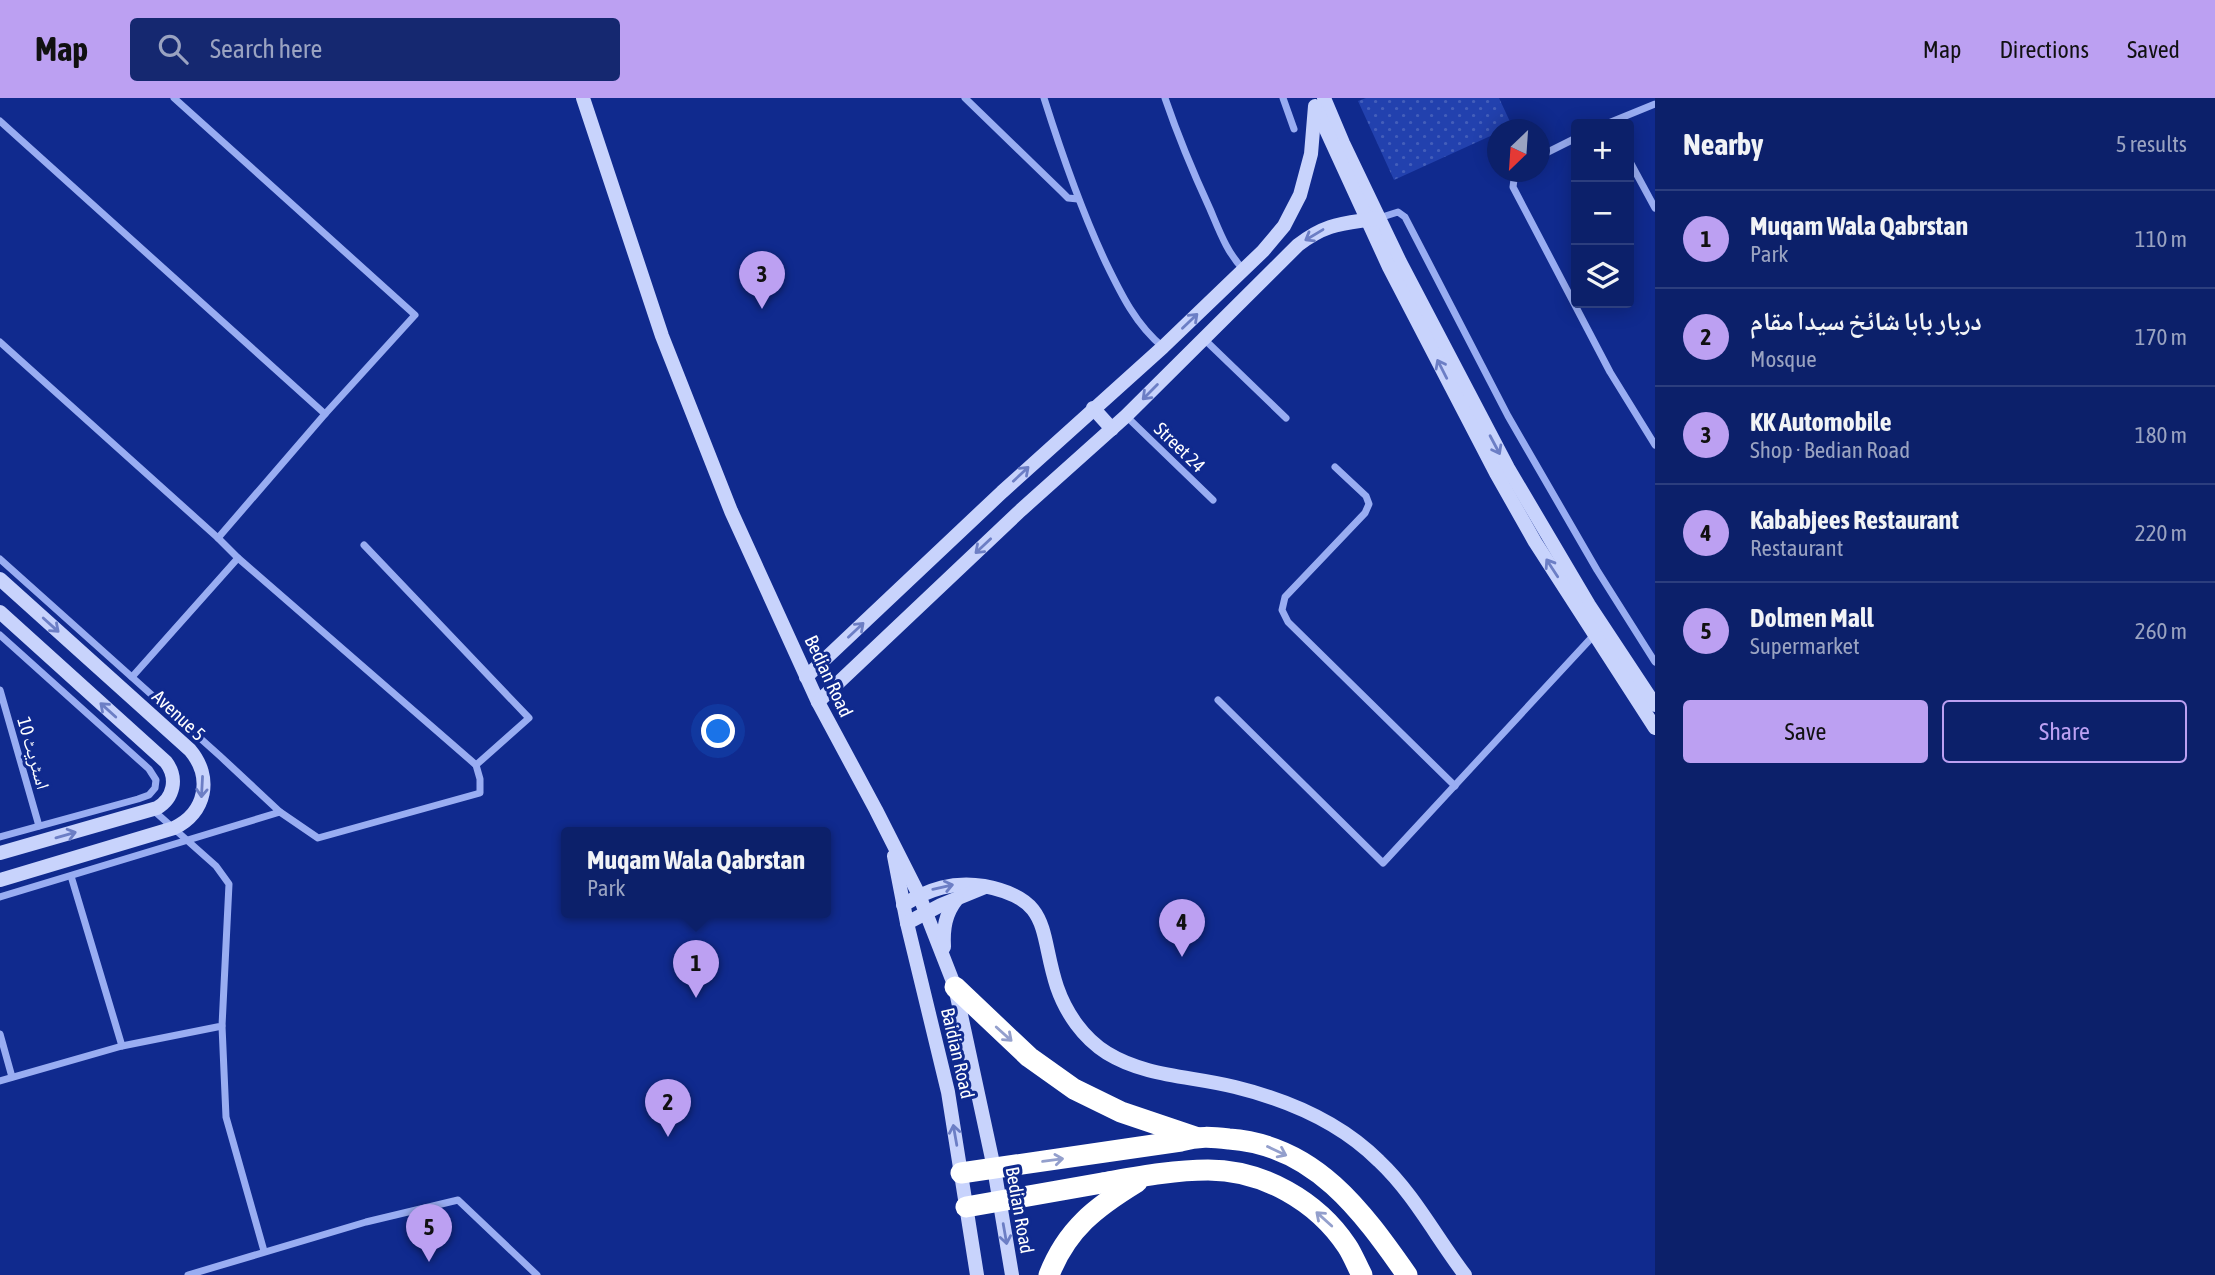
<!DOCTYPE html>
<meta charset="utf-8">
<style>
:root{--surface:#0c206a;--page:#152870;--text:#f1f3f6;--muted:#9aa3c1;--line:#2c3e7e;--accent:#bca0f2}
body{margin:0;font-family:"Asap Condensed","Noto Naskh Arabic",sans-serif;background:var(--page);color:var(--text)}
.controls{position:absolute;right:21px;top:21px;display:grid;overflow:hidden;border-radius:7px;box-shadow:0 4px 18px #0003}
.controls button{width:63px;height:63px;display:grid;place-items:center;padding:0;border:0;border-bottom:2px solid var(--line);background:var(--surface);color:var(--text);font:35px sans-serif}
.compass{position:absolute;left:1487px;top:21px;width:63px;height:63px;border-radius:50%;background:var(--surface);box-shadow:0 4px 18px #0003;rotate:205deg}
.you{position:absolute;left:719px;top:634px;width:24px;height:24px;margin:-18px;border:5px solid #fff;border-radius:50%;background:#1a73e8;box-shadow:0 0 0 10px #1a73e833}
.badge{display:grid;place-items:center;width:46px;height:46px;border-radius:50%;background:var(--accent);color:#111;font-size:23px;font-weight:700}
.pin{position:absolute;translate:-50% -58px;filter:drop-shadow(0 2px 4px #0008)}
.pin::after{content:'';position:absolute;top:37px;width:24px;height:21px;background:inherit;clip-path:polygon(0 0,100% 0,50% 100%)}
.popup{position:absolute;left:561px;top:729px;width:270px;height:91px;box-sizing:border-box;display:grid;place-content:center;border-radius:7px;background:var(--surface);filter:drop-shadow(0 2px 5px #0005);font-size:23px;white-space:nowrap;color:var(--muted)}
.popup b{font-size:26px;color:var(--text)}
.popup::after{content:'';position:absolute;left:50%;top:100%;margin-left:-14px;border:14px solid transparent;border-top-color:var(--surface)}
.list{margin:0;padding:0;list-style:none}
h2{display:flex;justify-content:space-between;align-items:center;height:91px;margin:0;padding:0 28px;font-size:30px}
h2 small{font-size:23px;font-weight:400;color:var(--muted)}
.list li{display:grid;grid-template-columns:46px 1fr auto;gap:21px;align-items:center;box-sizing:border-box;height:98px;padding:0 28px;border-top:2px solid var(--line)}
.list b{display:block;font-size:26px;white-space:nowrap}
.list p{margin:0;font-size:23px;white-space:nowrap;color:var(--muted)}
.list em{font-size:23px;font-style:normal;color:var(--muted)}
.actions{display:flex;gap:14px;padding:21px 28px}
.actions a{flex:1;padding:16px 0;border:2px solid var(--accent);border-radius:7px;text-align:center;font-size:24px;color:var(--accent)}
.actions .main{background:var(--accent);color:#111}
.icon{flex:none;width:38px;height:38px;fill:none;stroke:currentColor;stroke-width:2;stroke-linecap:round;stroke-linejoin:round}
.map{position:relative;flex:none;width:1655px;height:1177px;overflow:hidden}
header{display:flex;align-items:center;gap:42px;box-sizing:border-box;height:98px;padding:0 35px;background:var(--accent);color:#111}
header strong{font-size:33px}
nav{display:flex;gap:38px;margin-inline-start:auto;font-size:24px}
.search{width:490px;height:63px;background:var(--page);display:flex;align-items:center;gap:18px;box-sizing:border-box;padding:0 24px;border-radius:7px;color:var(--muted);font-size:26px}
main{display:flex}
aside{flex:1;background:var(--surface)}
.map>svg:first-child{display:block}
</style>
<header>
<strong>Map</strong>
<div class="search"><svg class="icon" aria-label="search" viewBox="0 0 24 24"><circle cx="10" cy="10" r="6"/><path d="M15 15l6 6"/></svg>Search here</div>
<nav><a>Map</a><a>Directions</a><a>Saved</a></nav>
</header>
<main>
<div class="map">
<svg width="1655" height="1177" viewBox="0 0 1655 1177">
<defs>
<pattern id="park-dots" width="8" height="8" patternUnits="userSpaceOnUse" patternTransform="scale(1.75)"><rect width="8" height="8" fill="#2241ae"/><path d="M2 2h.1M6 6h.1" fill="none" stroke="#435eba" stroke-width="1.8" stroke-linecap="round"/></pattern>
</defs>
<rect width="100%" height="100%" fill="#102a8e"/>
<!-- park -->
<polygon fill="url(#park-dots)" points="1366,0 1499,0 1512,28 1505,31 1498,32 1497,35 1394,82 1358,3"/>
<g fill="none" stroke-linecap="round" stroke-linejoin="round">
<!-- street -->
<g stroke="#99adf2" stroke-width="7">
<polyline points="174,0 415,217 325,316 218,440"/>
<polyline points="965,0 1062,94 1068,100 1078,101"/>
<path d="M1044 0C1062 57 1081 112 1106 165 1121 196 1136 227 1163 249"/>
<path d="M1165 0C1178 38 1193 74 1210 111 1219 132 1227 155 1244 172"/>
<polyline points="1283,0 1294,31"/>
<polyline points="0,23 325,316"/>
<polyline points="1606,26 1655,6"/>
<polyline points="1540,58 1576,40"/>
<polyline points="1629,62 1655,110"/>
<polyline points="1515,74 1513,89 1610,274 1655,347"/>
<polyline points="1379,120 1398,114 1405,119 1508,318 1597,472 1655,564"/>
<polyline points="1204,241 1286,320"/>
<polyline points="0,244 218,440 238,460 476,667 480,681 480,695 318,740 280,714"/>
<polyline points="1126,318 1213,402"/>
<polyline points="1335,369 1366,398 1369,406 1365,415 1285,499 1282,512 1288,524 1455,688"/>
<polyline points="364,447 529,620 476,667"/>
<polyline points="0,461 220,658 280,714 0,799"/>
<polyline points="0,537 149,671 156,682 155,690 149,697 138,701 0,739"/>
<polyline points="132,579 238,460"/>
<polyline points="0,592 39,728"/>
<polyline points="1218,602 1383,765 1595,536"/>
<polyline points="71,778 122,948"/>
<polyline points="222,928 226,1019 264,1153"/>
<polyline points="0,936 12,979"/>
<polyline points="0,983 122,948 222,928 229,786 216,768 153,712"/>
<polyline points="188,1177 366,1124 458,1102 537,1177"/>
</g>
<!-- secondary -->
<g stroke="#c8d3fc" stroke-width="14">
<polyline points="583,0 662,238 731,413 818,604 876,712 919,797 955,889 994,1070 1012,1177"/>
<polyline points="1324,0 1343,45 1400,164 1508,370 1589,507 1655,607"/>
<polyline points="1317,12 1389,169 1496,375 1535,444 1655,630"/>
<polyline points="1093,310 1112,331"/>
<path d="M0 481 190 652C213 679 206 715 174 730L0 782"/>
<path d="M0 514 166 664C178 680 174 700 157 710L0 755"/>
<polyline points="806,579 1002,394 1163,249 1263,153 1284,128 1300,97 1311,56 1315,8"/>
<path d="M818 604 1021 412 1126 318 1298 147C1328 124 1344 126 1379 120"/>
<polyline points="894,758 907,825 948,994 977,1177"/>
<path d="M903 807C929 791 953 783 984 788 1053 801 1039 835 1057 889 1066 915 1083 940 1107 955 1146 979 1192 978 1235 989 1288 1002 1339 1023 1379 1063 1414 1096 1436 1139 1465 1177"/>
<polyline points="907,825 941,807 985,789"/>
<path d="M944 849C943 831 945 816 957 801"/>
</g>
<!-- highway -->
<g stroke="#fff" stroke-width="21">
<polyline points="955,889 1029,959 1074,991 1121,1014 1195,1039"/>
<path d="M961 1075 1181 1043C1198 1038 1212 1039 1229 1041 1315 1047 1362 1113 1407 1177"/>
<path d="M966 1109C1011 1101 1057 1093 1102 1085 1137 1079 1173 1072 1208 1072 1263 1072 1317 1103 1347 1148 1353 1157 1357 1168 1362 1177"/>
<path d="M1049 1177C1067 1131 1096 1109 1137 1084"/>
</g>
</g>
<!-- one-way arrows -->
<defs><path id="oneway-shaft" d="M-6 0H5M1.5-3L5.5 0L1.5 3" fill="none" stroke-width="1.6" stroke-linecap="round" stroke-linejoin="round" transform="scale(1.75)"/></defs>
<g stroke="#6c7ec5">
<use href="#oneway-shaft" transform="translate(1314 137) rotate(149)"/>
<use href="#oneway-shaft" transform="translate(1190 223) rotate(-44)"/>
<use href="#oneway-shaft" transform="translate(1442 271) rotate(-117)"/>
<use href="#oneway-shaft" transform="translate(1150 294) rotate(135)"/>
<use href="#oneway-shaft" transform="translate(1495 347) rotate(62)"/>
<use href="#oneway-shaft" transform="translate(1021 376) rotate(-43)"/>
<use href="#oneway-shaft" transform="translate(983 448) rotate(137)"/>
<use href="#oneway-shaft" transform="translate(1552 470) rotate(-123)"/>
<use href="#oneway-shaft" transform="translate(51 527) rotate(42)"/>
<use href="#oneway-shaft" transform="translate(856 532) rotate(-43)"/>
<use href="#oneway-shaft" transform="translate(108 612) rotate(-138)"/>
<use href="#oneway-shaft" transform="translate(202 689) rotate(93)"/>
<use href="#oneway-shaft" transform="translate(66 737) rotate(-16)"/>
<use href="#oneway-shaft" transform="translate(943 789) rotate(-13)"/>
<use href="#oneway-shaft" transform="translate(955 1037) rotate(-100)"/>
<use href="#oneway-shaft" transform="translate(1005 1136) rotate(80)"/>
</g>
<g stroke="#939fcc">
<use href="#oneway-shaft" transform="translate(1004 936) rotate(42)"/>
<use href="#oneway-shaft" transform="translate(1277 1053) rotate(25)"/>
<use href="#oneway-shaft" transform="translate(1053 1062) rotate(-8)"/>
<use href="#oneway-shaft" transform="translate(1324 1121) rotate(-138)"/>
</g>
<g text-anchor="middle" stroke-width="6" stroke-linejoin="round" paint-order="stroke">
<!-- street labels -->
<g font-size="19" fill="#fff" stroke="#102a8e">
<text transform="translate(1180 349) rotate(44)" y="7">Street 24</text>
<text transform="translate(829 578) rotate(65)" y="7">Bedian Road</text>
<text transform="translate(179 617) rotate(43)" y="7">Avenue 5</text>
<text transform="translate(34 655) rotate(74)" y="7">اسٹریٹ 10</text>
<text transform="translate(958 955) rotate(77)" y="7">Baidian Road</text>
<text transform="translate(1020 1112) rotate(80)" y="7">Bedian Road</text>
</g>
</g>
</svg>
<div class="controls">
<button>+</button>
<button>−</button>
<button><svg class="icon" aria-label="layers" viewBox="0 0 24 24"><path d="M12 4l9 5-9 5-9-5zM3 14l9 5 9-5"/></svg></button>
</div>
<svg class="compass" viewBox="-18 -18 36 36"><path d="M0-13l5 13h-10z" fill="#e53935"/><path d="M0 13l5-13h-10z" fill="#9aa3c1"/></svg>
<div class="you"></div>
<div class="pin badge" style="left:696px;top:900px">1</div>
<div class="popup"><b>Muqam Wala Qabrstan</b>Park</div>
<div class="pin badge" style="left:668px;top:1039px">2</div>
<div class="pin badge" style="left:762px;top:211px">3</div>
<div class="pin badge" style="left:1182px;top:859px">4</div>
<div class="pin badge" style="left:429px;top:1164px">5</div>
</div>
<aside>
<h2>Nearby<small>5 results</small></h2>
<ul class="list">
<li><span class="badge">1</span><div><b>Muqam Wala Qabrstan</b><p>Park</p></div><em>110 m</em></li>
<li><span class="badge">2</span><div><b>دربار بابا شائخ سیدا مقام</b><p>Mosque</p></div><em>170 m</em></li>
<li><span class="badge">3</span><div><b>KK Automobile</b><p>Shop · Bedian Road</p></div><em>180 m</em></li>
<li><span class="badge">4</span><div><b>Kababjees Restaurant</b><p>Restaurant</p></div><em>220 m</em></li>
<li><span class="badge">5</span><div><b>Dolmen Mall</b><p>Supermarket</p></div><em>260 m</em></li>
</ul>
<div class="actions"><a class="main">Save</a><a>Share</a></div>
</aside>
</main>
